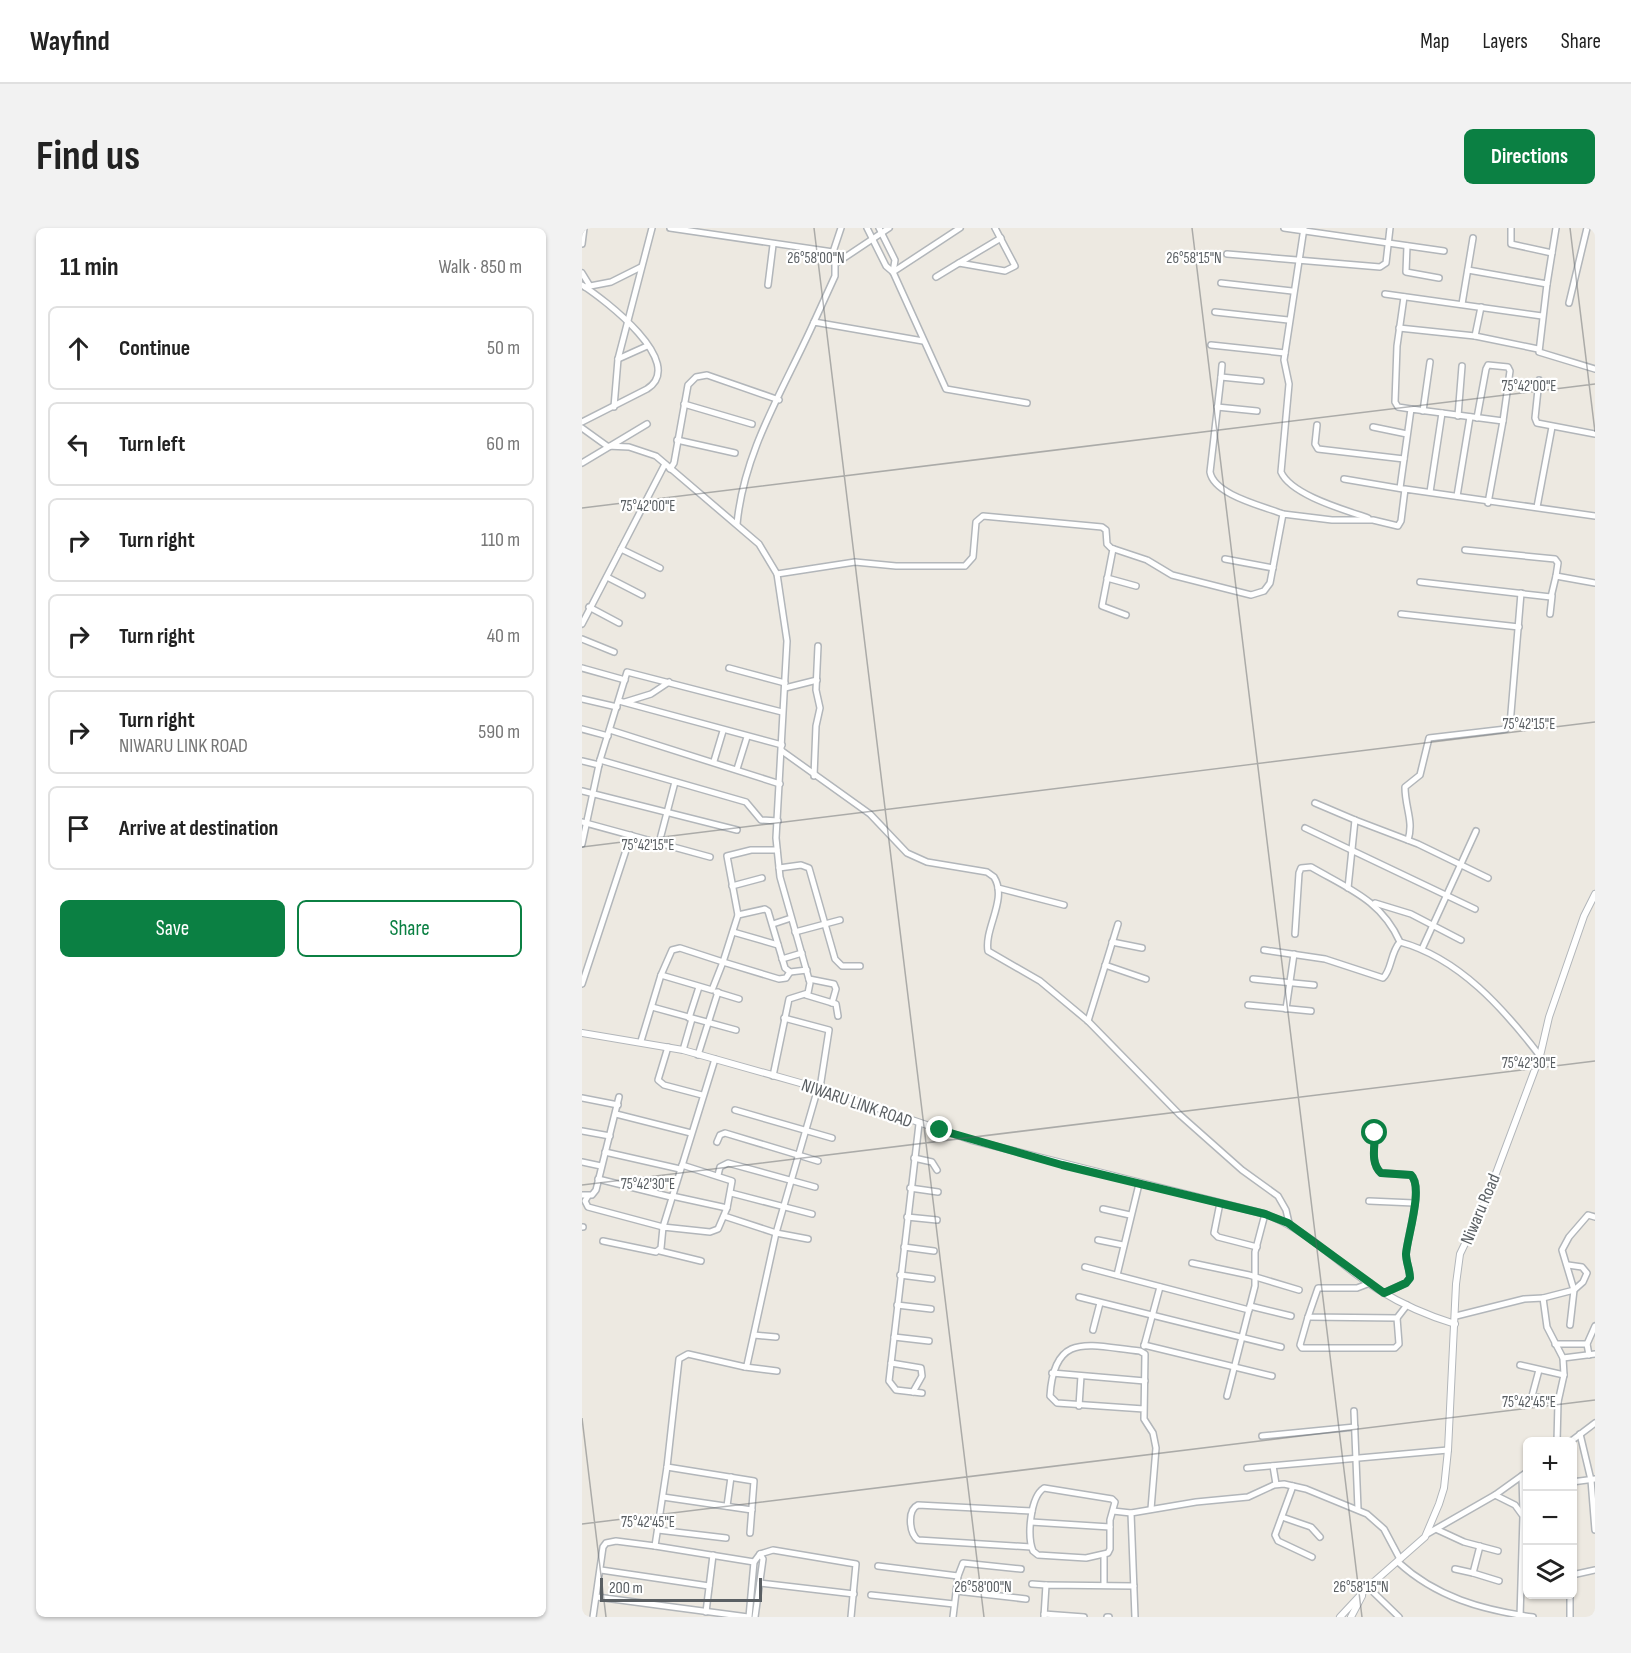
<!DOCTYPE html>
<meta charset="utf-8">
<style>
:root{--surface:#fff;--page:#f2f2f2;--text:#222;--muted:#767676;--line:#e0e0e0;--accent:#0b8043}
body{margin:0;font-family:"Sofia Sans Condensed",sans-serif;background:var(--page);color:var(--text)}
.controls{position:absolute;right:18px;bottom:18px;display:grid;overflow:hidden;border-radius:9px;box-shadow:0 2px 4px #0004}
.controls button{width:54px;height:54px;display:grid;place-items:center;padding:0;border:0;border-bottom:2px solid var(--line);background:var(--surface);color:var(--text);font:30px sans-serif}
.scale{position:absolute;left:18px;bottom:15px;width:162px;box-sizing:border-box;padding-left:6px;border:3px solid #5a5f63;border-top:0;font-size:16px;line-height:21px;white-space:nowrap;color:#5a5f63;-webkit-text-stroke:4px #fff;paint-order:stroke}
.stop{position:absolute;width:18px;height:18px;margin:-14px;border:4px solid #0b8043;border-radius:50%;background:#fff}
.stop.end{background:#0b8043;border-color:#fff;box-shadow:0 2px 6px #0008}
.list{margin:0;padding:0;list-style:none}
h2{display:flex;justify-content:space-between;align-items:center;height:78px;margin:0;padding:0 24px;font-size:26px}
h2 small{font-size:20px;font-weight:400;color:var(--muted)}
.list li{display:grid;grid-template-columns:39px 1fr auto;gap:18px;align-items:center;box-sizing:border-box;height:84px;margin:0 12px 12px;padding:0 12px;border:2px solid var(--line);border-radius:9px}
.list b{display:block;font-size:22px;white-space:nowrap}
.list p{margin:0;font-size:20px;white-space:nowrap;color:var(--muted)}
.list em{font-size:20px;font-style:normal;color:var(--muted)}
.actions{display:flex;gap:12px;padding:18px 24px}
.actions a{flex:1;padding:14px 0;border:2px solid var(--accent);border-radius:9px;text-align:center;font-size:21px;color:var(--accent)}
.actions .main{background:var(--accent);color:#fff}
.icon{flex:none;width:33px;height:33px;fill:none;stroke:currentColor;stroke-width:2;stroke-linecap:round;stroke-linejoin:round}
.map{position:relative;flex:none;width:1013px;height:1389px;overflow:hidden;border-radius:9px}
header{display:flex;align-items:center;gap:36px;box-sizing:border-box;height:84px;padding:0 30px;background:var(--surface);border-bottom:2px solid var(--line)}
header strong{font-size:28px}
nav{display:flex;gap:33px;margin-inline-start:auto;font-size:21px}
.intro{display:flex;align-items:center;justify-content:space-between;box-sizing:border-box;height:144px;padding:0 36px}
h1{margin:0;font-size:42px}
.button{padding:15px 27px;border-radius:9px;background:var(--accent);color:#fff;font-size:21px;font-weight:700}
main{display:flex;gap:36px;padding:0 36px}
aside{flex:1;background:var(--surface);border-radius:9px;box-shadow:0 2px 4px #0004}
.map>svg:first-child{display:block}
</style>
<header>
<strong>Wayfind</strong>
<nav><a>Map</a><a>Layers</a><a>Share</a></nav>
</header>
<div class="intro"><h1>Find us</h1><a class="button">Directions</a></div>
<main>
<aside>
<h2>11 min<small>Walk · 850 m</small></h2>
<ul class="list">
<li><svg class="icon" aria-label="ahead" viewBox="0 0 24 24"><path d="M12 20V5M6 11l6-6 6 6"/></svg><div><b>Continue</b></div><em>50 m</em></li>
<li><svg class="icon" aria-label="left" viewBox="0 0 24 24"><path d="M17 20v-9H6M10 6l-5 5 5 5"/></svg><div><b>Turn left</b></div><em>60 m</em></li>
<li><svg class="icon" aria-label="right" viewBox="0 0 24 24"><path d="M7 20v-9h11M14 6l5 5-5 5"/></svg><div><b>Turn right</b></div><em>110 m</em></li>
<li><svg class="icon" aria-label="right" viewBox="0 0 24 24"><path d="M7 20v-9h11M14 6l5 5-5 5"/></svg><div><b>Turn right</b></div><em>40 m</em></li>
<li><svg class="icon" aria-label="right" viewBox="0 0 24 24"><path d="M7 20v-9h11M14 6l5 5-5 5"/></svg><div><b>Turn right</b><p>NIWARU LINK ROAD</p></div><em>590 m</em></li>
<li><svg class="icon" aria-label="arrive" viewBox="0 0 24 24"><path d="M6 21V4h12l-3 4 3 4H6"/></svg><div><b>Arrive at destination</b></div></li>
</ul>
<div class="actions"><a class="main">Save</a><a>Share</a></div>
</aside>
<div class="map">
<svg width="1013" height="1389" viewBox="0 0 1013 1389">
<rect width="100%" height="100%" fill="#ede9e1"/>
<g fill="none" stroke-linecap="round" stroke-linejoin="round">
<defs>
<g id="minor">
<polyline points="88,0 251,24 253,36"/>
<polyline points="285,0 304,38 311,44"/>
<polyline points="297,0 313,32 311,44 364,161 445,175"/>
<polyline points="702,0 862,23"/>
<path d="M722 0 702 132 707 156 699 244C709 267 763 282 786 290"/>
<polyline points="929,0 929,16 970,25"/>
<polyline points="0,16 2,0"/>
<polyline points="825,18 824,44 857,50"/>
<polyline points="251,24 259,0"/>
<polyline points="645,26 798,39 804,35 808,0"/>
<polyline points="377,35 419,10"/>
<polyline points="886,42 965,56 974,0"/>
<polyline points="311,44 378,0"/>
<polyline points="0,45 8,58"/>
<polyline points="354,49 377,35 423,43 433,38 413,0"/>
<polyline points="639,55 710,63"/>
<polyline points="965,56 957,124 1013,141"/>
<path d="M0 57C22 71 106 135 65 161L0 194"/>
<polyline points="186,57 191,17"/>
<polyline points="3,59 29,54 59,39"/>
<polyline points="803,66 960,88"/>
<polyline points="822,69 815,118 813,174 816,179 829,181"/>
<polyline points="987,75 1005,0"/>
<polyline points="880,76 891,10"/>
<polyline points="633,84 706,92"/>
<polyline points="232,94 253,48 253,36 307,0"/>
<polyline points="817,100 893,108 899,79"/>
<polyline points="893,108 956,121"/>
<polyline points="629,117 703,125"/>
<polyline points="36,131 65,118"/>
<polyline points="639,149 640,137"/>
<polyline points="957,152 953,190 955,195 1013,206"/>
<path d="M679 153 639 149 628 244C632 267 681 278 701 286"/>
<polyline points="102,176 170,196"/>
<polyline points="32,179 36,131 70,0"/>
<polyline points="635,179 675,183"/>
<polyline points="841,183 848,134"/>
<polyline points="860,185 921,193 906,275"/>
<polyline points="876,188 880,138"/>
<polyline points="895,190 904,141 906,137 926,139 928,143 921,193"/>
<polyline points="735,197 733,216 736,221 822,231"/>
<polyline points="791,199 825,206"/>
<polyline points="0,200 25,218 47,219 74,228 177,316 195,346 205,413 194,610 198,649 228,755 226,765 207,771 191,848"/>
<polyline points="95,212 153,225"/>
<polyline points="0,235 65,196"/>
<polyline points="88,241 92,235 106,157 114,149 125,147 197,172"/>
<polyline points="762,251 821,261"/>
<polyline points="818,260 829,181 860,185 848,264"/>
<polyline points="875,268 888,189"/>
<polyline points="955,279 970,199"/>
<path d="M155 296C162 222 202 161 232 94L341 113"/>
<polyline points="39,321 83,236"/>
<polyline points="531,321 520,378 544,387"/>
<polyline points="883,322 973,331 976,335 974,348"/>
<polyline points="643,331 691,340"/>
<polyline points="195,346 273,334 314,338 383,338 391,329 394,294 401,288 520,299 524,302 525,316 529,320 565,332 590,347 669,367 682,363 688,355 701,286 750,292 791,292 816,298 819,293 823,261 1013,288"/>
<polyline points="25,349 60,367"/>
<polyline points="525,350 554,358"/>
<polyline points="838,354 969,369 974,348 1013,355"/>
<polyline points="7,379 37,395"/>
<polyline points="819,386 937,399"/>
<polyline points="968,386 970,368"/>
<polyline points="0,396 39,321 78,340"/>
<polyline points="0,411 32,424"/>
<polyline points="0,440 43,452"/>
<polyline points="147,440 203,455"/>
<polyline points="203,460 235,452"/>
<polyline points="0,471 35,479"/>
<polyline points="37,473 200,517"/>
<polyline points="43,474 69,466 87,454"/>
<polyline points="0,501 26,508"/>
<polyline points="28,502 198,556"/>
<path d="M200 523 288 586 325 625 345 634 405 644 412 649C426 671 402 700 406 723L458 753 506 793 598 887 660 942 696 968 704 982 707 995"/>
<polyline points="18,532 164,574 179,592 196,593"/>
<polyline points="0,533 17,537"/>
<polyline points="132,533 141,503"/>
<polyline points="155,541 165,509"/>
<polyline points="232,548 234,498 238,480 234,462 236,418"/>
<polyline points="0,563 155,602"/>
<polyline points="733,575 773,592"/>
<polyline points="0,594 128,629"/>
<polyline points="723,600 893,681"/>
<path d="M826 612C832 593 823 580 823 559L838 547 847 510 924 501 928 497 939 365"/>
<polyline points="77,615 93,554"/>
<polyline points="0,616 18,532 45,444 200,484"/>
<polyline points="197,640 219,637 227,640 253,731 260,738 278,738"/>
<polyline points="150,658 180,650"/>
<polyline points="416,660 482,677"/>
<polyline points="766,660 773,592 836,616 906,650"/>
<polyline points="793,675 829,686 879,712"/>
<polyline points="156,687 183,681 186,683 203,740 208,744 225,742"/>
<polyline points="191,696 209,690"/>
<polyline points="151,704 196,717"/>
<polyline points="213,704 258,692"/>
<path d="M713 706 717 645 719 640 729 639C767 661 799 672 818 714 877 730 922 781 958 828"/>
<polyline points="530,714 560,720"/>
<polyline points="840,721 894,603"/>
<path d="M682 722 743 731 801 750C810 742 808 725 818 714"/>
<polyline points="200,731 220,725"/>
<polyline points="523,737 564,751"/>
<polyline points="79,747 130,762 141,734 197,751 204,750 208,744"/>
<polyline points="227,751 252,756 254,761 250,775"/>
<polyline points="671,751 732,757"/>
<polyline points="0,756 49,607"/>
<polyline points="134,764 157,771"/>
<polyline points="224,767 254,776 256,788"/>
<polyline points="666,777 729,783"/>
<polyline points="70,779 154,802"/>
<polyline points="704,781 712,726"/>
<polyline points="107,790 117,759"/>
<polyline points="202,790 247,802 238,860"/>
<polyline points="506,793 536,696"/>
<polyline points="59,813 79,747 90,722 98,720 141,734 156,687 145,628 169,622 195,622"/>
<polyline points="86,819 76,852 82,857 120,867"/>
<polyline points="101,822 110,791"/>
<polyline points="116,827 136,764"/>
<polyline points="0,870 36,877"/>
<polyline points="153,882 250,910"/>
<polyline points="34,886 109,905"/>
<polyline points="337,896 307,1153 314,1162 340,1165"/>
<polyline points="0,903 28,908"/>
<path d="M793 905C793 918 788 935 799 945L829 947C842 959 825 1009 824 1026 824 1034 828 1042 828 1050L824 1055 802 1065"/>
<polyline points="135,914 138,907 143,905 236,933"/>
<polyline points="23,924 98,941"/>
<polyline points="332,930 350,934 355,942"/>
<polyline points="0,934 19,938"/>
<polyline points="136,947 138,939 146,935 233,959"/>
<polyline points="16,951 89,969"/>
<polyline points="328,960 356,964"/>
<polyline points="149,965 230,986"/>
<polyline points="0,967 10,967 14,962 37,869"/>
<polyline points="6,968 3,973 6,979 81,999 133,831"/>
<polyline points="90,968 145,980"/>
<polyline points="787,973 832,975"/>
<polyline points="638,975 632,1005 636,1009 675,1019"/>
<polyline points="521,981 548,987"/>
<polyline points="142,988 194,1005 226,1011"/>
<polyline points="325,989 355,992"/>
<polyline points="0,999 1,999"/>
<polyline points="516,1012 541,1017"/>
<polyline points="21,1013 74,1024 79,1020 81,999 128,1004 136,1001 145,980 150,953 100,937"/>
<polyline points="322,1019 352,1023"/>
<polyline points="78,1023 119,1033"/>
<polyline points="610,1035 667,1047 717,1062"/>
<polyline points="986,1037 1000,1039 1005,1045 1001,1054 992,1062 988,1097"/>
<polyline points="503,1039 667,1082"/>
<polyline points="318,1047 350,1051"/>
<polyline points="535,1047 557,956"/>
<polyline points="788,1055 775,1060 736,1060 726,1089 815,1090 825,1077"/>
<polyline points="497,1069 699,1119"/>
<polyline points="961,1070 992,1062 980,1022 987,1009 1006,987 1013,989"/>
<polyline points="315,1077 349,1081"/>
<polyline points="668,1078 709,1088"/>
<polyline points="874,1088 942,1071 961,1070 965,1099 981,1130 982,1147 976,1174 975,1214"/>
<polyline points="726,1089 718,1117 720,1120 813,1120 817,1116 815,1090"/>
<polyline points="511,1102 518,1075"/>
<polyline points="172,1107 194,1109"/>
<polyline points="312,1109 347,1113"/>
<polyline points="973,1116 1005,1116"/>
<polyline points="562,1117 690,1148"/>
<polyline points="562,1118 578,1059"/>
<polyline points="1007,1127 1005,1116 1013,1098"/>
<polyline points="981,1130 1013,1126"/>
<polyline points="309,1135 339,1140 340,1148 331,1164"/>
<polyline points="938,1137 982,1147"/>
<polyline points="163,1139 195,1143"/>
<polyline points="957,1142 950,1168 976,1174"/>
<polyline points="470,1145 563,1153"/>
<polyline points="645,1168 673,1058 673,1024 683,986"/>
<polyline points="497,1178 499,1148"/>
<path d="M562 1181 475 1175 468 1168C472 1102 508 1118 558 1123L563 1126 562 1191 571 1205 574 1220 569 1281"/>
<polyline points="772,1183 776,1281"/>
<polyline points="998,1206 1009,1252 1013,1302"/>
<polyline points="680,1208 773,1199"/>
<polyline points="988,1214 1013,1195"/>
<polyline points="691,1238 694,1256"/>
<polyline points="85,1239 172,1253 168,1305"/>
<polyline points="665,1240 866,1222"/>
<polyline points="940,1248 941,1285"/>
<polyline points="990,1254 1013,1251"/>
<polyline points="711,1258 693,1307 696,1313 730,1329"/>
<path d="M462 1260 530 1271 533 1274 528 1292V1321L526 1325 504 1330 456 1327 451 1323C445 1308 448 1269 462 1260Z"/>
<polyline points="913,1267 945,1244"/>
<polyline points="81,1269 170,1282"/>
<polyline points="145,1278 149,1249"/>
<polyline points="531,1283 549,1285"/>
<polyline points="700,1289 729,1299 738,1309"/>
<polyline points="449,1294 528,1299"/>
<polyline points="76,1302 144,1310"/>
<polyline points="856,1302 882,1314 916,1323"/>
<polyline points="845,1306 913,1267 933,1277 941,1288 938,1389"/>
<polyline points="898,1318 891,1345 917,1353"/>
<path d="M449 1319 336 1312C327 1305 325 1282 336 1277L450 1283"/>
<polyline points="178,1326 191,1322 274,1336 269,1389"/>
<polyline points="522,1328 522,1357"/>
<polyline points="172,1334 73,1318 85,1239 97,1131 106,1126 163,1139 165,1137 194,1005 236,860"/>
<path d="M816 1334C854 1369 900 1382 951 1389"/>
<polyline points="296,1338 376,1348"/>
<polyline points="873,1341 891,1345"/>
<polyline points="19,1342 127,1358"/>
<polyline points="990,1347 1013,1342"/>
<polyline points="178,1355 272,1366"/>
<polyline points="450,1356 464,1357"/>
<polyline points="786,1359 817,1389"/>
<polyline points="374,1363 444,1371"/>
<polyline points="289,1367 372,1376"/>
<polyline points="15,1369 166,1389"/>
<polyline points="124,1384 131,1327"/>
<polyline points="462,1386 502,1389"/>
<polyline points="11,1389 21,1319 24,1315 34,1313 73,1318"/>
<polyline points="167,1389 172,1334 178,1326 181,1331 173,1389"/>
<polyline points="371,1389 376,1348 381,1335 439,1341"/>
<polyline points="462,1389 464,1357 552,1358"/>
<polyline points="525,1389 527,1389"/>
<polyline points="553,1389 549,1285 614,1274 666,1269 692,1257 702,1256 724,1261 785,1286 802,1301 818,1331"/>
<polyline points="988,1389 988,1366"/>
</g>
<g id="tertiary">
<path d="M0 805 101 822 236 860 389 912 683 986C729 1003 757 1038 797 1062 821 1077 847 1088 873 1096"/>
<polyline points="758,1389 786,1359 843,1309 857,1276 862,1260 866,1222 874,1056 878,1026 904,972 958,828 967,789 1002,688 1013,666"/>
<polyline points="769,1389 780,1368"/>
</g>
</defs>
<!-- minor casing -->
<use href="#minor" stroke="#b2b6ba" stroke-width="8"/>
<!-- tertiary casing -->
<use href="#tertiary" stroke="#b2b6ba" stroke-width="8"/>
<!-- minor -->
<use href="#minor" stroke="#fff" stroke-width="5"/>
<!-- tertiary -->
<use href="#tertiary" stroke="#fff" stroke-width="6"/>
</g>
<g fill="none" stroke-linecap="round" stroke-linejoin="round">
<!-- route -->
<path stroke="#0b8043" stroke-width="8" d="M358 902 480 937 683 986 706 995 802 1065 824 1055 828 1050C828 1042 824 1034 824 1026 825 1010 842 959 829 947L799 945C788 935 793 918 793 905"/>
</g>
<!-- ticks -->
<path fill="none" stroke="#5a5f63" stroke-width="1.5" stroke-opacity="0.45" d="M232 0 402 1389M610 0 780 1389M988 0 1013 204M0 280 1013 156M0 619 1013 494M0 957 1013 833M0 1190 24 1389M0 1296 1013 1172"/>
<g text-anchor="middle" stroke-width="4.5" stroke-linejoin="round" paint-order="stroke">
<!-- street labels -->
<g font-size="18" fill="#5a5f63" stroke="#fff">
<text transform="translate(275 875) rotate(19)" y="6">NIWARU LINK ROAD</text>
<text transform="translate(898 981) rotate(-67)" y="6">Niwaru Road</text>
</g>
</g>
<g font-size="15" text-anchor="middle" fill="#5a5f63" stroke="#fff" stroke-width="4.5" stroke-linejoin="round" paint-order="stroke">
<text x="234" y="35">26°58'00"N</text>
<text x="612" y="35">26°58'15"N</text>
<text x="947" y="163">75°42'00"E</text>
<text x="66" y="283">75°42'00"E</text>
<text x="947" y="501">75°42'15"E</text>
<text x="66" y="622">75°42'15"E</text>
<text x="947" y="840">75°42'30"E</text>
<text x="66" y="961">75°42'30"E</text>
<text x="947" y="1179">75°42'45"E</text>
<text x="66" y="1299">75°42'45"E</text>
<text x="401" y="1364">26°58'00"N</text>
<text x="779" y="1364">26°58'15"N</text>
</g>
</svg>
<div class="controls">
<button>+</button>
<button>−</button>
<button><svg class="icon" aria-label="layers" viewBox="0 0 24 24"><path d="M12 4l9 5-9 5-9-5zM3 14l9 5 9-5"/></svg></button>
</div>
<div class="scale">200 m</div>
<div class="stop" style="left:793px;top:905px"></div>
<div class="stop end" style="left:358px;top:902px"></div>
</div>
</main>
